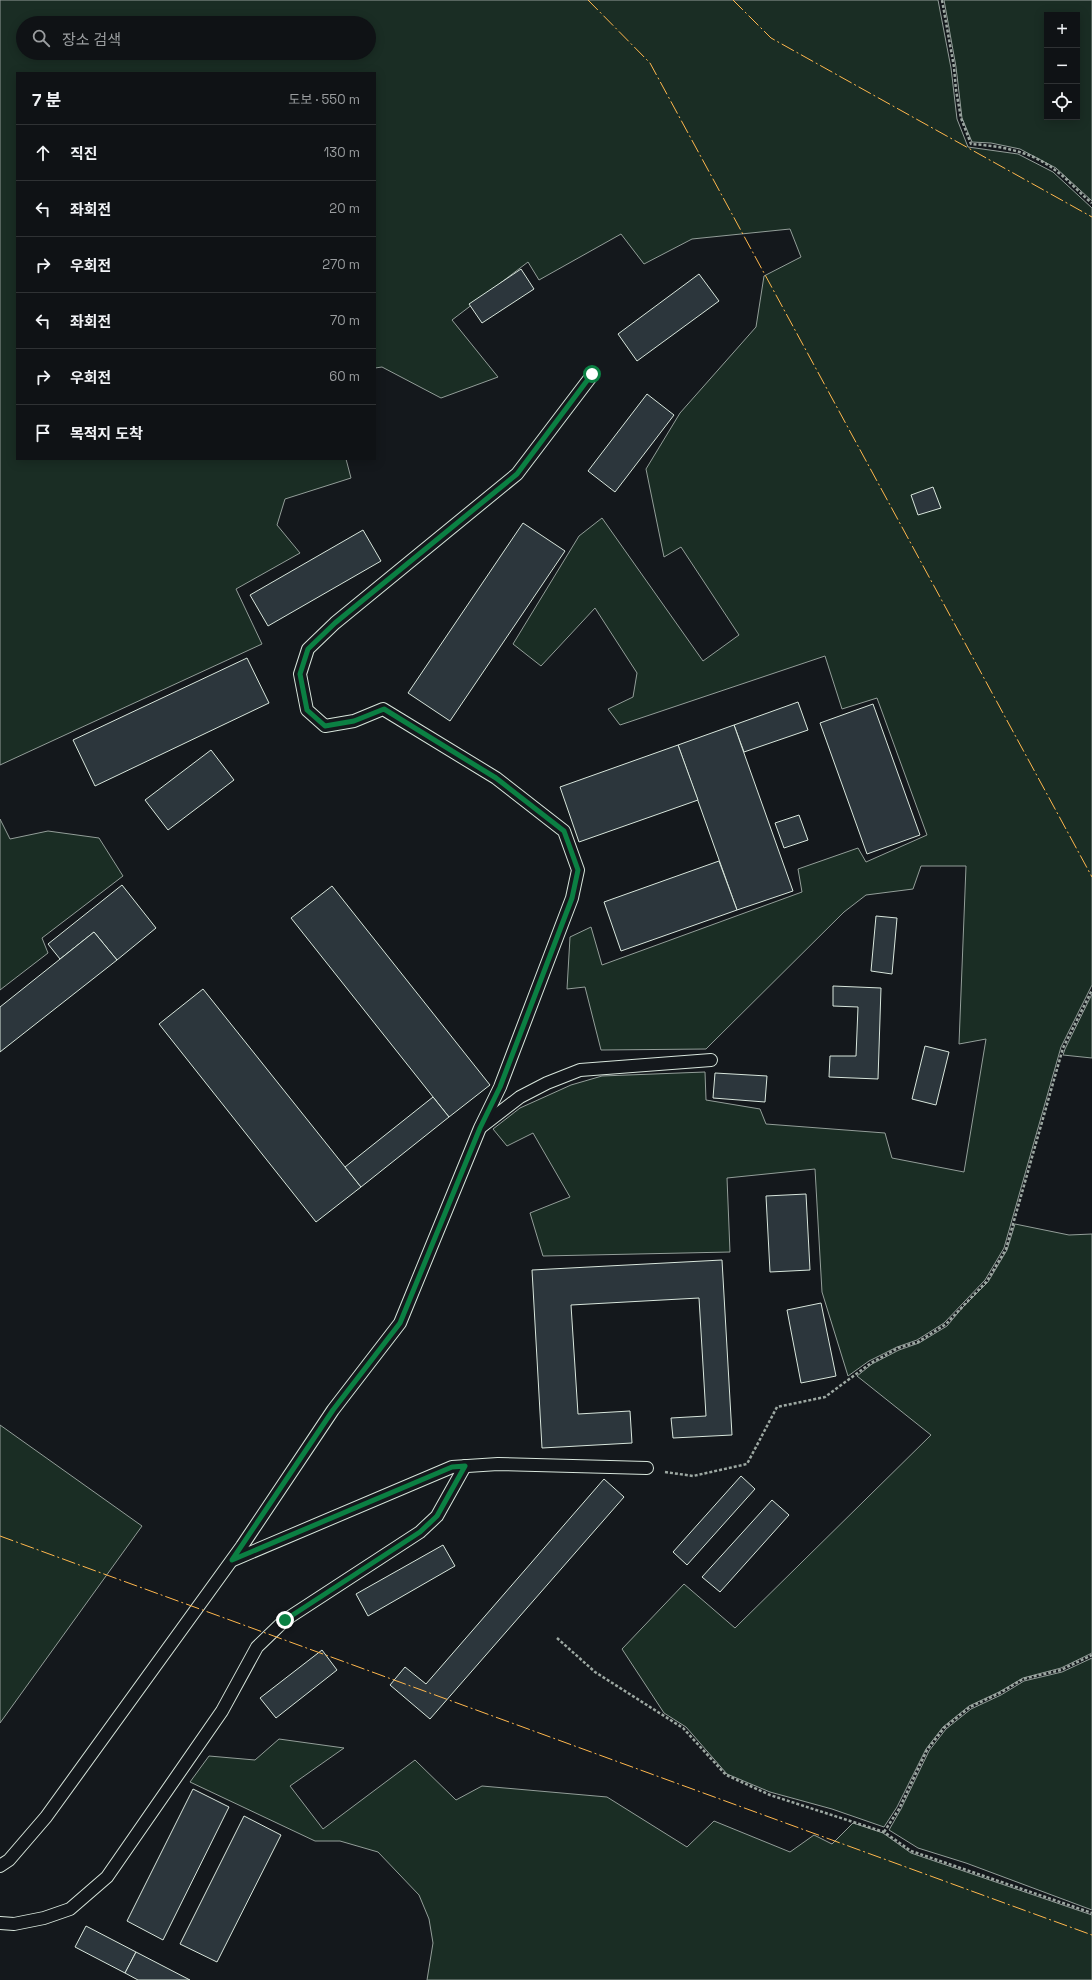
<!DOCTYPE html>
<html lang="ko">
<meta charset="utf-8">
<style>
:root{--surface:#0f1215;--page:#1d2022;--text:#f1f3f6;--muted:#9b9ea0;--line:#2f3234}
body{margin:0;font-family:"Space Grotesk","Noto Sans KR",sans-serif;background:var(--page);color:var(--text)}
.controls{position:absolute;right:12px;top:12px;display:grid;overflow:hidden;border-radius:0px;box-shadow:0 2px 10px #0003}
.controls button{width:36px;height:36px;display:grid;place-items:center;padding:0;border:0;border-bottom:1px solid var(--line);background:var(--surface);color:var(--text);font:20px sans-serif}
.stop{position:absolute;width:12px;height:12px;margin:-9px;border:3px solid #0b8043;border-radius:50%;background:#fff}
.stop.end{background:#0b8043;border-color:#fff;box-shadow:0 1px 4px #0008}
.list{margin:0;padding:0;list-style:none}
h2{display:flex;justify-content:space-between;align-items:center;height:52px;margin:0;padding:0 16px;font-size:17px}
h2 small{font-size:13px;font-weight:400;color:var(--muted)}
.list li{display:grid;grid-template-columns:26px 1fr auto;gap:12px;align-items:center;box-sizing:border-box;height:56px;padding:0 16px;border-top:1px solid var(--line)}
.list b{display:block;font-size:15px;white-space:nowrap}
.list em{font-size:13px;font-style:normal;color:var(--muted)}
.icon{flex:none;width:22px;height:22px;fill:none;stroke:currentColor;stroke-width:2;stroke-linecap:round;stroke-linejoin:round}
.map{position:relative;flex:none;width:1092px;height:1980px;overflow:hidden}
.search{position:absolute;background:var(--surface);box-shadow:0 2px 10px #0003;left:16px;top:16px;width:360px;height:44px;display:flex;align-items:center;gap:10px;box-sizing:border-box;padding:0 14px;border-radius:22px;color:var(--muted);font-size:15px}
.panel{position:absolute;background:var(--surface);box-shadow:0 2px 10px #0003;left:16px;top:72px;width:360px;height:388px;border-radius:0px}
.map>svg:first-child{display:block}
</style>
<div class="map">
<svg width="1092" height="1980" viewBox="0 0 1092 1980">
<rect width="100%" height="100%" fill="#14181c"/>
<!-- green -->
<g fill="#1a2d24" stroke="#939e99" fill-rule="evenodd">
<path d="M0 0H938L951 68 957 119 968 147 1018 154 1053 172 1092 208V985L1061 1047 1004 1248 985 1280 944 1323 917 1340 897 1347 869 1361 848 1376 822 1292 815 1169 727 1178 730 1252 543 1256 530 1213 570 1197 533 1133 507 1146 493 1129 520 1108 571 1085 602 1076 705 1072 706 1100 760 1109 766 1124 885 1133 892 1158 964 1172 986 1039 959 1044 966 866H921L913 889 866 895 844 912 706 1049 601 1050 585 987 567 989 570 937 591 927 602 965 802 892 798 869 858 848 866 862 927 835 877 698 842 709 825 656 620 725 608 709 633 697 637 673 595 608 541 666 513 644 579 536 602 518 703 661 739 635 681 547 664 557 646 469 680 413 756 327 764 276 801 257 790 229 692 239 644 264 621 234 539 280 528 262 452 320 498 377 441 398 382 367 375 368V73H17V459H346L351 478 285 499 277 525 300 553 236 589 262 644 0 765ZM23 23H369V53H23Z"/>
<path d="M944 0H1092V201L1056 168 1020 149 991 143 972 142 962 118 956 67ZM1047 15H1077V117H1047Z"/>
<polygon points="0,819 10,839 48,831 99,838 123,876 42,938 48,953 0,990"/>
<polygon points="1092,994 1092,1058 1063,1055 1065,1049"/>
<polygon points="1015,1224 1069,1235 1092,1234 1092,1653 1061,1668 1023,1678 999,1692 969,1706 943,1727 926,1749 897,1807 884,1827 832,1809 770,1792 727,1774 686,1727 664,1713 622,1649 684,1584 735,1628 931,1435 857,1376 872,1364 899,1350 919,1343 947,1326 962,1308 988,1282 1007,1250"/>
<polygon points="0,1425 142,1526 0,1723"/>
<polygon points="1092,1658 1092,1910 966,1863 918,1848 889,1830 901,1809 929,1751 946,1729 971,1709 1001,1695 1024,1681 1062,1672"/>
<polygon points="279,1739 344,1748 290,1786 323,1829 415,1760 456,1800 482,1786 607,1797 687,1847 714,1821 790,1852 814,1835 832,1844 853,1823 883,1833 911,1853 1092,1915 1092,1980 427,1980 433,1943 429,1919 419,1895 378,1852 340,1841 315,1841 190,1782 209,1756 255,1760"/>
</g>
<!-- building -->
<g fill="#2c363c" stroke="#d8e6dc">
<polygon points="521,269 534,289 482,323 469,304"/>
<polygon points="699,274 719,301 637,361 618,334"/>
<polygon points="647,394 674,415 615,492 588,471"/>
<polygon points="933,487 941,508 918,515 911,495"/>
<polygon points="523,523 565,551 450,721 408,693"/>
<polygon points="363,530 381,561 268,626 250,595"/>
<polygon points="247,658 269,703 95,786 73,740"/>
<polygon points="798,702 808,730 744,752 734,725"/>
<polygon points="873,704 920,835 867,854 820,723"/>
<polygon points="734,725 793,891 737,910 678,745"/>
<polygon points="678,745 698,800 579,842 560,787"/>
<polygon points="211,750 234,780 168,830 145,800"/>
<polygon points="799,815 808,840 784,848 775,823"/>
<polygon points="719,861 737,910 621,951 604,902"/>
<polygon points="122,885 156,928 117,960 94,932 60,959 48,944"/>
<polygon points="332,886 490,1085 449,1117 291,918"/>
<polygon points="876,916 897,918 892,974 871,971"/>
<polygon points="94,932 117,960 0,1052 0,1007"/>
<polygon points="833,986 881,988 878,1079 829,1077 830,1056 856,1056 858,1007 833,1006"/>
<polygon points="203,989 361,1187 316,1222 159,1024"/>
<polygon points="925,1046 949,1052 936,1105 912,1099"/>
<polygon points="715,1073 767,1076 765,1102 713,1098"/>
<polygon points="433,1097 449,1117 361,1187 345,1167"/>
<polygon points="806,1194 810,1270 770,1272 766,1196"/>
<polygon points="722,1260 732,1435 673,1438 671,1418 706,1416 699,1298 571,1305 578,1414 630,1411 632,1443 542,1448 532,1270"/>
<polygon points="821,1303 836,1376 801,1383 787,1310"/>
<polygon points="741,1476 755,1489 687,1565 673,1552"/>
<polygon points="604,1479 624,1497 430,1719 390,1685 405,1667 426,1684"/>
<polygon points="772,1500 789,1515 720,1592 702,1577"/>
<polygon points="443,1545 455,1566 368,1616 356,1594"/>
<polygon points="322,1650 337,1670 276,1718 260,1698"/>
<polygon points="193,1789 229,1807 163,1940 127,1921"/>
<polygon points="244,1816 281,1835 217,1962 180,1944"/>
<polygon points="86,1926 136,1952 125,1973 75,1947"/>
<polygon points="136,1952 190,1980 138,1980 125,1973"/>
</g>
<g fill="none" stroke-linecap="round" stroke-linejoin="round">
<defs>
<g id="lane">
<polyline points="481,1127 520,1097 547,1083 580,1070 711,1060"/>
<polyline points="233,1560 452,1467 498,1464 647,1468"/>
<polyline points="0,1866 9,1860 46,1817 242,1546 333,1410 400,1323 480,1128 500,1087 572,898 578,870 564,831 496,778 383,709 354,721 325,726 307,710 300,674 308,649 335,623 517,474 593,374"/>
<polyline points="0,1923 14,1924 44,1918 70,1909 107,1877 222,1711 257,1647 285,1620 420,1532 437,1516 465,1466"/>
</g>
</defs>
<!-- lane casing -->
<use href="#lane" stroke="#d8e6dc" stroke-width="14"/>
<!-- path -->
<g stroke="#9da8a2" stroke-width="2.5" stroke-dasharray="3 2" stroke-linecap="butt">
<path d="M942 0 954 67 956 90 961 118 971 144C1000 146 1031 151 1055 170 1068 179 1079 193 1092 203"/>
<polyline points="665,1472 693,1476 747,1464 777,1407 825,1397 871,1363 898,1348 918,1342 946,1324 987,1281 1006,1249 1063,1048 1092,990"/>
<polyline points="557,1638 595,1672 683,1728 726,1775 770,1795 884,1832 911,1851 1092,1913"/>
<polyline points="884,1832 899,1809 927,1750 944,1728 970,1707 1000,1693 1023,1679 1061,1670 1092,1655"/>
</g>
<!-- lane -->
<use href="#lane" stroke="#14181c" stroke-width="12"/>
<!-- power -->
<g stroke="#ffb74d" stroke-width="1" stroke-dasharray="14 3 2 3" stroke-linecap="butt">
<polyline points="588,0 650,63 1092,877"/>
<polyline points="733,0 771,38 1092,217"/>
<polyline points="0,1536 1092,1935"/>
</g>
</g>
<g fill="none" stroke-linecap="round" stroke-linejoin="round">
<!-- route -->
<polyline stroke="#0b8043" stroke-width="5" points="285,1620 420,1532 437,1516 465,1466 452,1467 232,1560 333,1410 400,1323 480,1128 500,1087 572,898 578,870 564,831 496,778 384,709 354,721 325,726 307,710 300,674 308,649 335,623 517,474 592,374"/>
</g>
</svg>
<div class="controls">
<button>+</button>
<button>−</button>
<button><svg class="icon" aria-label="locate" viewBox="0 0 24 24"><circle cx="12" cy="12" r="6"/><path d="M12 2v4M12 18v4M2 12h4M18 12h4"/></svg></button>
</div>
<div class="stop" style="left:592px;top:374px"></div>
<div class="stop end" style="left:285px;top:1620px"></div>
<div class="search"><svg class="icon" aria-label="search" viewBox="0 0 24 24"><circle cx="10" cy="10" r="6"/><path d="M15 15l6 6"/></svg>장소 검색</div>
<section class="panel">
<h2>7 분<small>도보 · 550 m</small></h2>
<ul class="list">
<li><svg class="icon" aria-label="ahead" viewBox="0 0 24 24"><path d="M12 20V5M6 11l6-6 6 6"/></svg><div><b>직진</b></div><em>130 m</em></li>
<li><svg class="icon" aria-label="left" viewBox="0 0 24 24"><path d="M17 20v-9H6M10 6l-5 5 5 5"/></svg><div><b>좌회전</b></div><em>20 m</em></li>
<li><svg class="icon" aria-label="right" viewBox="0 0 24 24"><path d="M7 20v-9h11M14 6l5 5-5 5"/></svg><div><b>우회전</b></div><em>270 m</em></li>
<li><svg class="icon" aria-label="left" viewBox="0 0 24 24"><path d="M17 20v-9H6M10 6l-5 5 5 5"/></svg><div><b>좌회전</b></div><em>70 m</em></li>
<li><svg class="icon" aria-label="right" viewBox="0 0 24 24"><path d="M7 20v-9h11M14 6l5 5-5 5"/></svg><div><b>우회전</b></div><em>60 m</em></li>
<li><svg class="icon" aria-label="arrive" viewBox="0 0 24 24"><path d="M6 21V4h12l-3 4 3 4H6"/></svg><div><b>목적지 도착</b></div></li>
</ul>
</section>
</div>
